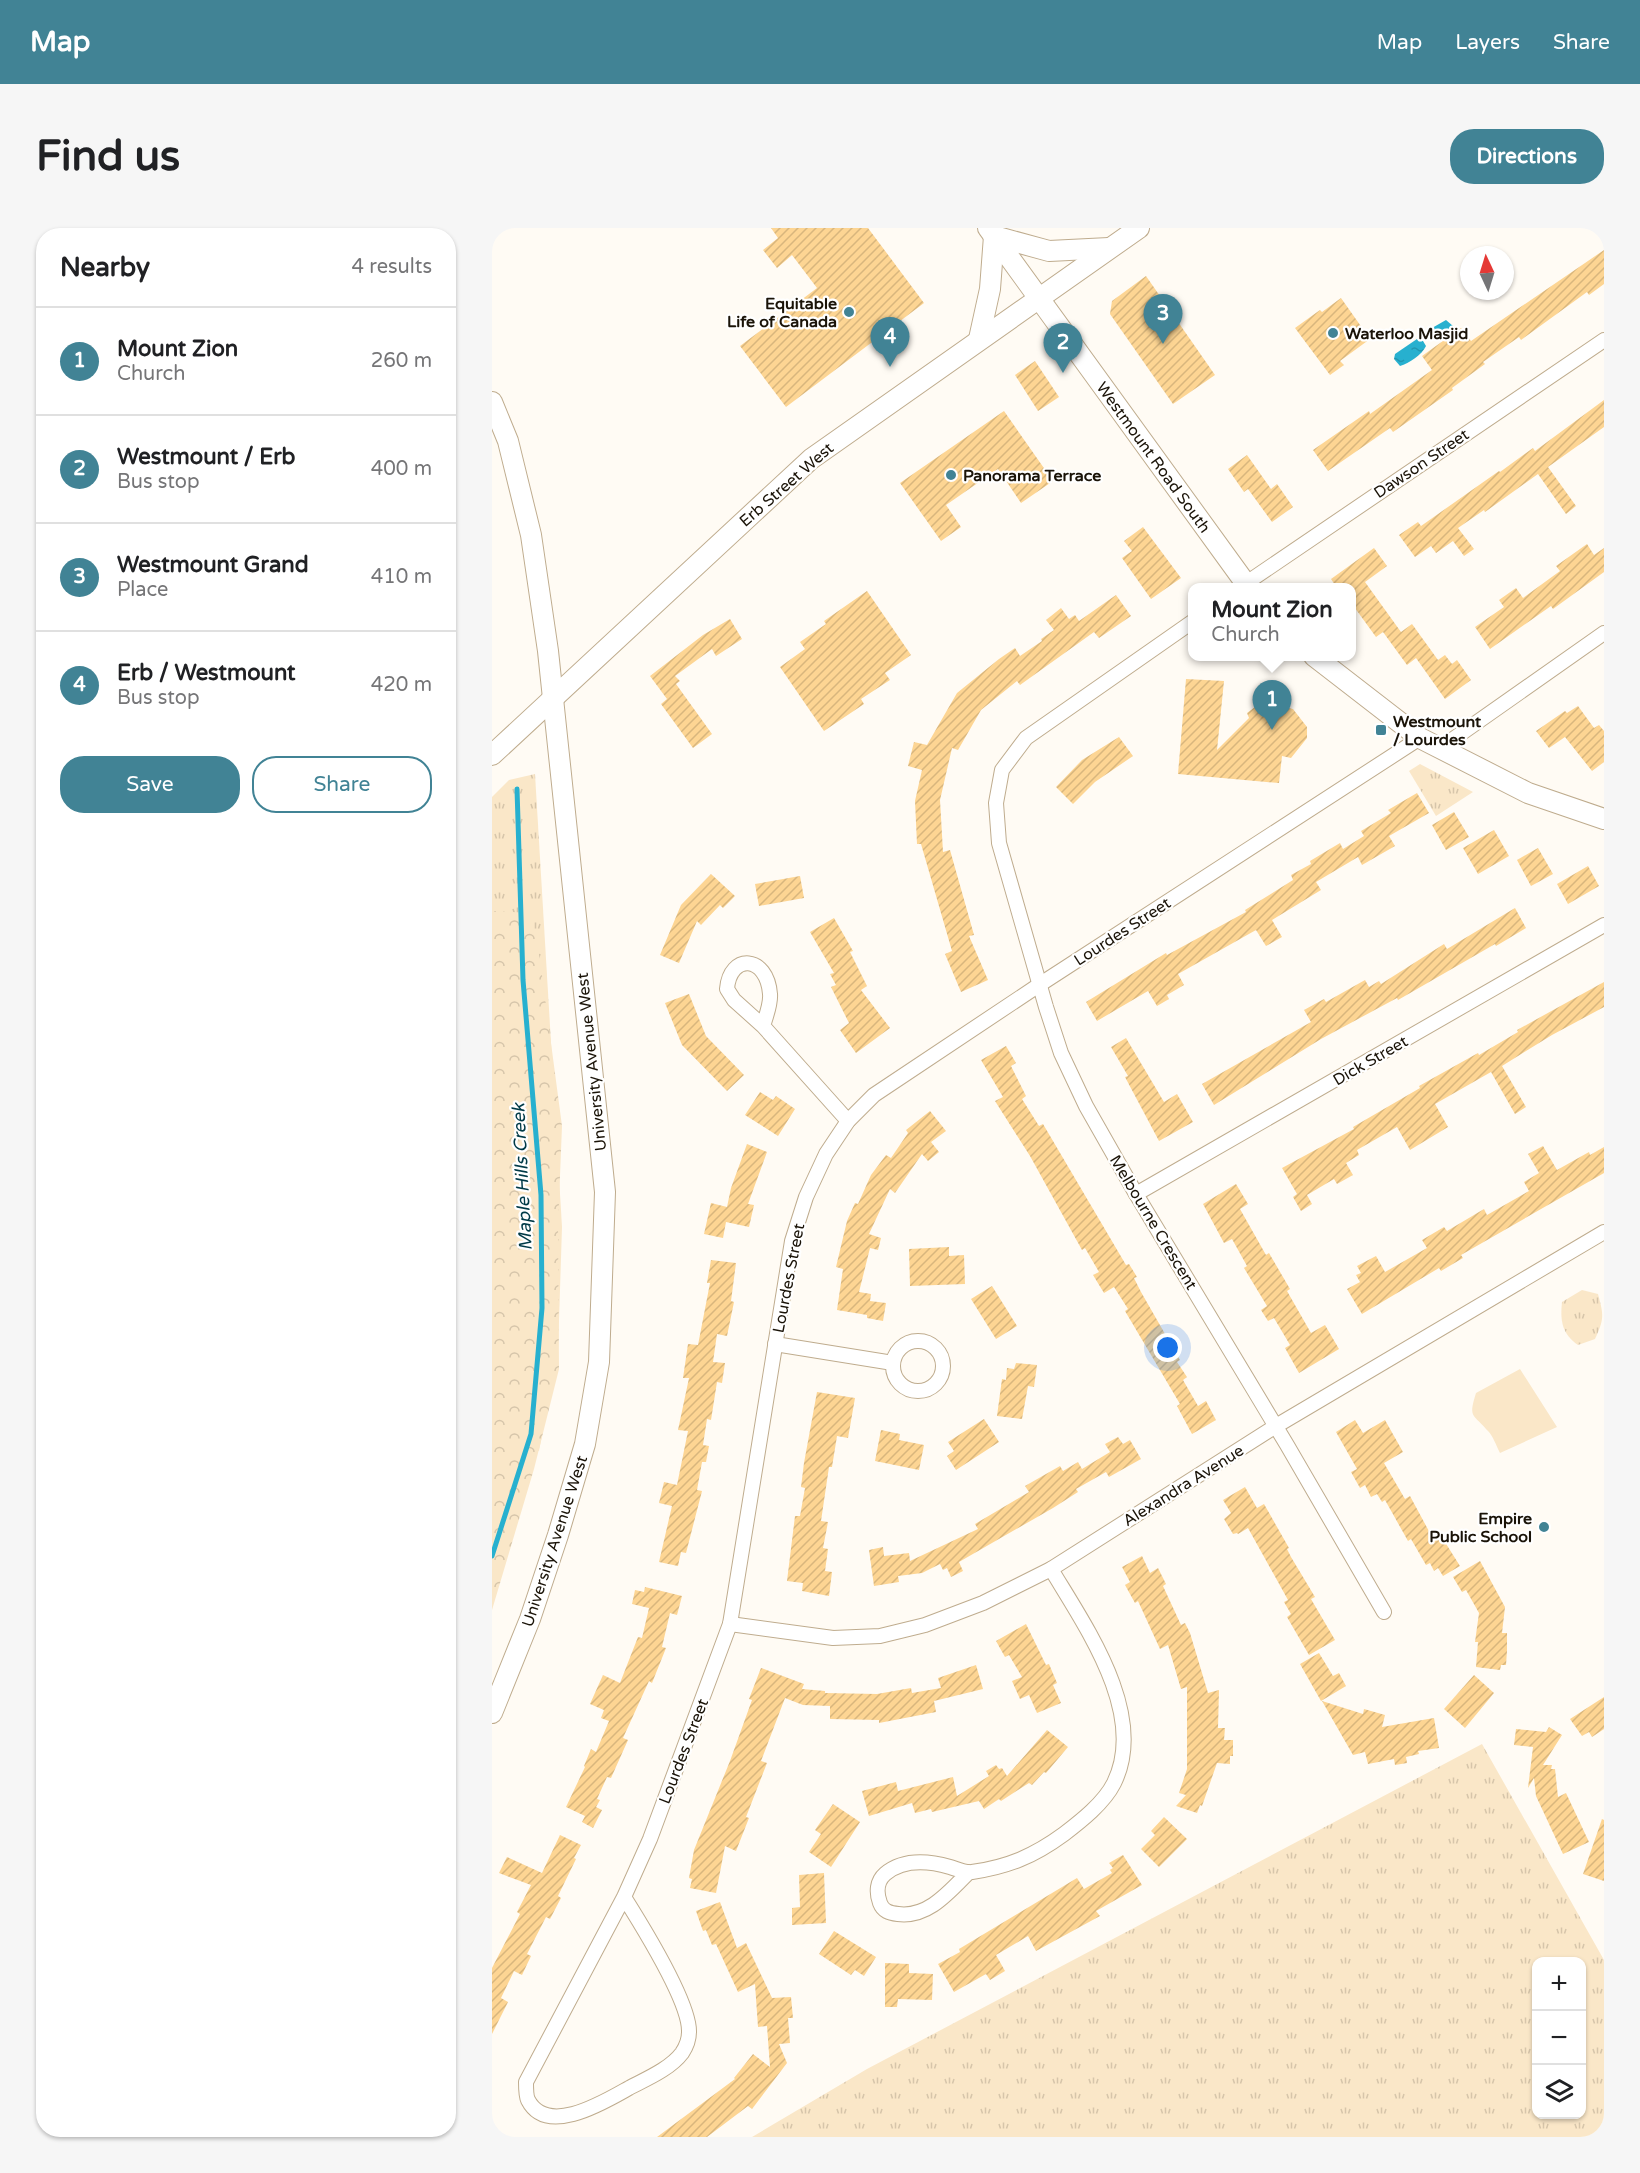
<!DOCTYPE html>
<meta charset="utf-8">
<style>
:root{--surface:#fff;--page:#f6f6f6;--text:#202124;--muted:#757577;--line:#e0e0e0;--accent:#418395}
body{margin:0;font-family:"Varela Round",sans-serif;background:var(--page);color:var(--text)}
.controls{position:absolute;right:18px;bottom:18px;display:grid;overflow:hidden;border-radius:12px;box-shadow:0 2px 4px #0004}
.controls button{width:54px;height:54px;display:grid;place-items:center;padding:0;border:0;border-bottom:2px solid var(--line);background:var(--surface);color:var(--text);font:30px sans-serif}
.compass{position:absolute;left:968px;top:18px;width:54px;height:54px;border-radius:50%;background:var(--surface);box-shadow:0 2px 4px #0004;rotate:356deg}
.you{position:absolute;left:676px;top:1120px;width:21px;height:21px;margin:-15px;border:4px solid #fff;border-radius:50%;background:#1a73e8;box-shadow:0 0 0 9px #1a73e833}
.badge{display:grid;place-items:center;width:39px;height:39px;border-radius:50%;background:var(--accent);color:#fff;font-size:20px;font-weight:700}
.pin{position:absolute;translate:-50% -50px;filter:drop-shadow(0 2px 3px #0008)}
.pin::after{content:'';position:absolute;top:32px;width:21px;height:18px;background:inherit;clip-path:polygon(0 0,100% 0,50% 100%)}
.popup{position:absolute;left:696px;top:355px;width:168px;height:78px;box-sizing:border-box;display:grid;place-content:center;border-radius:12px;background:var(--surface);filter:drop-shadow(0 2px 4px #0005);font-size:20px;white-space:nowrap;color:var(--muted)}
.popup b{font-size:22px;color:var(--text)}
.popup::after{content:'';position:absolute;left:50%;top:100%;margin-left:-12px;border:12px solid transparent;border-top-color:var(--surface)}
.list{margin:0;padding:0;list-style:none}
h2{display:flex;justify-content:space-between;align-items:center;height:78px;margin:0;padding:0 24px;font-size:26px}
h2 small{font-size:20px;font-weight:400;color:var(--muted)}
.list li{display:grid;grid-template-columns:39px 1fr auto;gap:18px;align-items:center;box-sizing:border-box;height:108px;padding:0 24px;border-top:2px solid var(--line)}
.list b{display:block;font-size:22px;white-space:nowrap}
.list p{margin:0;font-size:20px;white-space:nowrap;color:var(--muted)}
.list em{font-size:20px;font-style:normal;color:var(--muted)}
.actions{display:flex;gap:12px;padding:18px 24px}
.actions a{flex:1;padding:14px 0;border:2px solid var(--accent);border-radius:24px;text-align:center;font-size:21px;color:var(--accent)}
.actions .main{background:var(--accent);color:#fff}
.icon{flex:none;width:33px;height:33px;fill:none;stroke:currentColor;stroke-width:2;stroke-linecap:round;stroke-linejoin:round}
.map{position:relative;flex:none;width:1112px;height:1909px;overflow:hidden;border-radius:24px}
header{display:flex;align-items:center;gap:36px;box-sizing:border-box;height:84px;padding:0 30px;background:var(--accent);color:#fff}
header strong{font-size:28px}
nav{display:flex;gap:33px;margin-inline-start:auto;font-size:21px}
.intro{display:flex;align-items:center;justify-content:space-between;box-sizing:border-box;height:144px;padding:0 36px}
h1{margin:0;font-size:42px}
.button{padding:15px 27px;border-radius:24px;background:var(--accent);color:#fff;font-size:21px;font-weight:700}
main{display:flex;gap:36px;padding:0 36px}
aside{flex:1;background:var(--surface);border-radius:24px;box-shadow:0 2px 4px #0004}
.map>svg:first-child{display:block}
</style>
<header>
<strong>Map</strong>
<nav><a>Map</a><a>Layers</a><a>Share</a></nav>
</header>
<div class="intro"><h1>Find us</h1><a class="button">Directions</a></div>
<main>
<aside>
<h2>Nearby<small>4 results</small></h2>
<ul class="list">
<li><span class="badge">1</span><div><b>Mount Zion</b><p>Church</p></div><em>260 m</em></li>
<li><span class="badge">2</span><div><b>Westmount / Erb</b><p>Bus stop</p></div><em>400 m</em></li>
<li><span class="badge">3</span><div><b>Westmount Grand</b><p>Place</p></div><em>410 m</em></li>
<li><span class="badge">4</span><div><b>Erb / Westmount</b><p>Bus stop</p></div><em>420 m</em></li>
</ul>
<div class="actions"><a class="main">Save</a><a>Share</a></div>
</aside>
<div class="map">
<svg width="1112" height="1909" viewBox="0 0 1112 1909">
<defs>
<pattern id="grass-tufts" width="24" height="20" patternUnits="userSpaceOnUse" patternTransform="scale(1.5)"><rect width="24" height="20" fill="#fae7c8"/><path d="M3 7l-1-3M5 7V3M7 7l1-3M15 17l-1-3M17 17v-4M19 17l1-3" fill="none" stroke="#d6c5aa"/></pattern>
<pattern id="forest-crowns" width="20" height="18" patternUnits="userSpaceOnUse" patternTransform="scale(1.5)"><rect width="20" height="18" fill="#fae7c8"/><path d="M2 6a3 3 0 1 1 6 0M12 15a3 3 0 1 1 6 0" fill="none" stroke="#d6c5aa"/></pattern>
<pattern id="water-ripples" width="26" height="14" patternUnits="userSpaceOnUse" patternTransform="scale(1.5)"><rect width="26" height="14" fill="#27b0cf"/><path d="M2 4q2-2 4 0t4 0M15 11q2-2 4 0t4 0" fill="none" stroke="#2296b0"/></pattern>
<pattern id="building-hatch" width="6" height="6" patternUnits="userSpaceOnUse" patternTransform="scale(1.5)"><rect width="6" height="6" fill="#fdd593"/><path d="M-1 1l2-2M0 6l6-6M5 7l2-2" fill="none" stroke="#d8b67d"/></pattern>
</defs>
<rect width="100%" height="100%" fill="#fffbf4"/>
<!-- grass -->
<g fill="url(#grass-tufts)" fill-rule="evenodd">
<polygon points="928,536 981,564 944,588 917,543"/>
<polygon points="43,546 70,999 66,1124 47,1223 0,1211 0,569 17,552"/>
<path d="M1090 1062 1106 1066C1112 1088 1112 1091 1103 1111L1086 1117C1070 1106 1068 1093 1070 1074Z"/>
<path d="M990 1516 1112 1732V1909H260L375 1841ZM1044 1734H1090V1886H1044Z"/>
</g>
<!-- forest -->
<polygon fill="url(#forest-crowns)" points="0,683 39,685 48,732 70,898 66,998 67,1141 42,1241 0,1382"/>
<!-- pitch -->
<path fill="#fae7c8" d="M1028 1141 1065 1199 1008 1225C1004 1217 1001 1208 996 1203 981 1185 976 1191 984 1165Z"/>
<!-- water -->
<g fill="url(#water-ripples)">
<polygon points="954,92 961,98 953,104 947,112 944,112 938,104 940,100"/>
<path d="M925 111 931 113 934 118C930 127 917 135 908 138L902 131 903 126Z"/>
</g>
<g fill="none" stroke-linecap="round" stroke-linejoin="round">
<!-- stream -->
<polyline stroke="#27b0cf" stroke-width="5" points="0,1328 39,1206 50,1080 49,967 31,752 25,561"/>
</g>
<!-- building -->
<g fill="url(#building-hatch)">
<polygon points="279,0 376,0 432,75 294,179 248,118 325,60 300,27 285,40 271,22 286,10"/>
<polygon points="1112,22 1112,56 1097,67 1095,64 1029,112 1027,109 991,134 993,136 960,160 961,162 901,204 898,200 836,243 821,222 877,183 878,186 940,142 930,128 969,100 979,113"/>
<polygon points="654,48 723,147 681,176 618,86 620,73"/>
<polygon points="849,70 878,111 848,133 852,137 838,147 803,100 828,82 830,84"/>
<polygon points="543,133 567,169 546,183 523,147"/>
<polygon points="1112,172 1112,199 1056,239 1084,278 1074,286 1046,246 993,284 992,282 966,300 982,321 972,328 961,313 944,325 939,318 923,329 907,307 926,294 929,298 1007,243 1008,244 1041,220 1043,223"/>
<polygon points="512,183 561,253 529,275 506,241 454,277 469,299 449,313 408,255"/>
<polygon points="755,227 779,261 785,256 801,279 780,294 756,261 752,264 736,241"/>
<polygon points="651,299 689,350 659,371 630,330 640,323 632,313"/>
<polygon points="1095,316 1102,327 1112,320 1112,344 1061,381 1059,378 998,421 983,399 1012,379 1007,372 1024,360 1031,370 1068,343 1064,338"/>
<polygon points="882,320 895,338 873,354 909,404 920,396 946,432 953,427 960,436 965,432 979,452 953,471 924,430 915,437 891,404 884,409 860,376 860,360 845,360 839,351"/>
<polygon points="375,363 419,427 393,445 398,452 369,471 372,476 332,503 288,439 313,421 308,414 334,396 332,393"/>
<polygon points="624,367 639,388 607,410 602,404 528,457 525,453 489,482 466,522 460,520 448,572 451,624 458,622 482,707 477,708 496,752 469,764 453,726 460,723 429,616 425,616 423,573 430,542 416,538 422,514 435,517 465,465 507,431 523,420 528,428 550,413 549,411 562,402 554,392 569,380 577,391 583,387 587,393"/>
<polygon points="238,391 250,411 224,428 220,421 183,448 188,453 184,456 220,506 201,520 169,476 175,471 158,448 211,407"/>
<polygon points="694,451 732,453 725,522 757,490 755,485 767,476 772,482 780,476 801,481 815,499 815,510 799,530 790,528 787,555 686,546"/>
<polygon points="1086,478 1102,500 1107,497 1112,503 1112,534 1100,543 1073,509 1057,520 1044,503 1073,483 1075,485"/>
<polygon points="627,509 641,528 603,554 581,576 564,559 590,532"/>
<polygon points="925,565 937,585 897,608 903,618 870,637 866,629 824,654 829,662 780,692 790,709 774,718 764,702 686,746 692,757 675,767 677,771 665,778 656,763 605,793 594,774 674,725 675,727 754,684 753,682 801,652 799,647 819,636 818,633 848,615 851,621 872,608 869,603 899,585 896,582"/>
<polygon points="962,584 977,609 954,622 940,597"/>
<polygon points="1002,602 1017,628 986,646 971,620"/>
<polygon points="1046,620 1061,646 1039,658 1025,632"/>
<polygon points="1096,638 1107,658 1076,676 1065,656"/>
<polygon points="219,646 243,668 231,680 228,677 209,697 205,693 187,735 168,727 189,677"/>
<polygon points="308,648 312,670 267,678 263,656"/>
<polygon points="1023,680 1034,700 1004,718 1003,716 906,772 905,770 829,811 722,877 710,856 819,794 812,782 832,771 834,774 873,752 877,759 887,753 889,756 952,716 955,721"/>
<polygon points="342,690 361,723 358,724 375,758 369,762 398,800 364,825 348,802 357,795 339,759 344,757 338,746 342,745 318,704"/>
<polygon points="1112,754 1112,779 1060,807 1010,838 1034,879 1023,886 999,844 943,876 956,899 918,922 905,899 865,922 867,927 854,935 861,947 845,956 842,951 815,967 820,976 809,983 801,969 805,966 790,940 862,901 861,899 928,860 927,858 986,825 987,827 1026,804 1025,802"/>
<polygon points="197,766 214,808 252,847 235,863 190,817 173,775"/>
<polygon points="634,810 672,874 685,866 701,894 667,913 633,849 636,848 619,819"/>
<polygon points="514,818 524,835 519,838 534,868 530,871 547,898 551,896 634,1037 637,1036 645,1049 642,1050 649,1064 688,1132 685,1134 695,1149 691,1152 706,1178 714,1173 724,1192 700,1206 685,1178 688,1176 633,1083 636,1081 622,1059 612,1065 601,1047 607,1044 593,1020 590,1022 538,928 503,873 511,869 489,832"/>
<polygon points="268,864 281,872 284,868 303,881 286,908 253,887"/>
<polygon points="438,883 454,903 439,914 447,924 436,933 430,926 403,965 398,961 377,1006 389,1010 386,1022 378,1020 367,1064 379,1066 378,1073 394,1075 391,1093 375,1090 375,1087 345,1082 351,1041 344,1039 355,993 363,975 366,976 379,947 394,927 399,930 416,905 414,902"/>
<polygon points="255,916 275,924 256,976 262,977 257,999 234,994 231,1010 212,1006 219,975 235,979 239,960"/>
<polygon points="1051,918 1065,942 1097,924 1098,927 1112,919 1112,945 969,1027 971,1030 949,1043 947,1040 870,1086 855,1061 868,1054 864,1047 869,1045 865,1038 884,1028 893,1044 935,1020 930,1012 952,999 955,1003 992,981 995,987 1037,963 1032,954 1047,945 1036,926"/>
<polygon points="744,956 756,976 748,981 774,1027 777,1025 798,1061 795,1063 819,1105 833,1097 847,1121 807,1145 793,1120 798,1117 782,1090 776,1093 769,1082 775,1078 752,1040 755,1038 740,1011 732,1015 711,976"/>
<polygon points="457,1019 457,1028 472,1027 473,1056 418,1058 417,1021"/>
<polygon points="219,1032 244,1035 239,1073 242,1074 235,1108 225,1106 221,1134 233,1135 230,1155 225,1154 219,1192 215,1191 211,1217 217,1218 214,1234 210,1234 205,1262 210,1263 194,1325 189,1324 186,1338 167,1334 180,1278 167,1275 172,1254 185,1257 196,1203 186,1202 197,1150 191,1150 196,1116 206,1117 218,1055 215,1055"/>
<polygon points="500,1058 525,1098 504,1111 479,1071"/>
<polygon points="524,1135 545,1137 542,1159 536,1158 530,1191 505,1188 510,1151 514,1152 515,1140 522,1141"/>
<polygon points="325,1164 363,1170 356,1210 345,1208 340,1239 337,1239 329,1293 336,1294 331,1320 336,1321 333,1343 340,1344 337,1368 310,1363 311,1355 295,1353 303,1288 308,1288 313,1260 309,1259 312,1235"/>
<polygon points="492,1191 507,1214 464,1242 455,1228 462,1223 456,1214"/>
<polygon points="863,1192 871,1205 893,1192 911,1224 892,1235 913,1271 918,1268 939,1307 946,1303 968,1338 951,1348 946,1340 942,1343 938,1335 934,1337 919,1311 916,1313 893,1272 890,1274 885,1266 879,1269 873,1257 868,1260 859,1244 865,1241 844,1204"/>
<polygon points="389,1202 408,1206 407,1212 432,1217 427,1242 383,1233"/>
<polygon points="626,1209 631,1216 638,1212 649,1231 617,1249 614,1244 584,1261 586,1264 561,1280 467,1334 471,1343 459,1349 455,1340 451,1342 448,1336 430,1345 406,1348 407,1354 382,1358 377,1322 391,1319 392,1328 417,1325 418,1333 486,1301 483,1296 537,1264 533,1258 568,1238 571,1243 586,1234 590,1241 618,1224 613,1216"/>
<polygon points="753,1259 765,1280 772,1276 797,1320 795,1321 799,1329 823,1369 819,1371 843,1412 817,1427 795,1389 799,1386 792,1374 796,1372 756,1300 746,1306 745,1305 741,1306 732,1291 739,1285 731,1272"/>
<polygon points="650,1328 658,1345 666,1340 674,1356 671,1358 689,1397 693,1395 698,1405 716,1465 727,1462 726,1500 733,1500 732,1512 741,1512 741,1528 738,1528 738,1536 725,1535 710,1578 708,1577 705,1585 684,1578 694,1567 687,1565 695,1541 695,1459 689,1461 676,1417 668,1421 646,1373 643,1375 633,1357 638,1354 630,1339"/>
<polygon points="988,1333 1013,1379 1010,1405 1015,1405 1015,1423 1014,1437 1009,1437 1008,1442 984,1439 986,1414 983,1414 987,1385 974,1362 970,1364 961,1349"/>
<polygon points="153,1359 190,1368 185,1387 178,1385 170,1419 174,1420 160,1455 157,1453 131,1510 136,1512 119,1550 115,1549 105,1571 108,1572 104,1579 110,1582 101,1600 90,1594 93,1588 74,1579 93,1539 92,1538 99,1521 104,1524 117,1493 109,1490 112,1482 98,1476 111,1447 128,1455 146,1409 150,1410 157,1380 140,1376 143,1362 152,1364"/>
<polygon points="534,1396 554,1437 557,1436 565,1455 561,1457 569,1475 545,1485 537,1467 528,1471 520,1453 530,1449 517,1427 513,1429 504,1413"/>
<polygon points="827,1425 841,1448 847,1445 854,1458 829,1473 808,1436"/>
<polygon points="484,1437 491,1461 442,1473 444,1484 387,1495 387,1492 338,1491 338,1478 311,1477 293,1470 269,1533 275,1535 254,1589 257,1590 244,1623 233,1618 224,1665 198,1660 200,1651 197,1650 202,1622 238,1533 260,1472 257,1471 269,1440 312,1456 310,1461 333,1463 333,1465 385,1466 419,1460 420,1465 449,1460 446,1450"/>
<polygon points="982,1447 1002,1465 973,1500 952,1481"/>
<polygon points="1112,1469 1112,1501 1100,1509 1097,1504 1090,1508 1078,1491"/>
<polygon points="830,1473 871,1486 872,1481 893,1487 890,1499 942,1490 947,1520 926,1523 927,1526 914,1529 915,1535 903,1537 902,1531 876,1536 873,1524 861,1527"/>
<polygon points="1057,1499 1070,1507 1051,1537 1060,1537 1059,1541 1063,1541 1066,1569 1074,1565 1097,1614 1071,1626 1044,1568 1042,1550 1036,1560 1041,1519 1022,1517 1024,1501 1054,1504"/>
<polygon points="555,1502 576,1519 554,1545 552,1544 540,1557 537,1555 509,1573 507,1571 492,1581 487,1573 440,1584 439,1581 423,1585 420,1575 377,1588 370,1563 404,1554 406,1563 461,1549 465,1568 497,1548 494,1543 504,1537 507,1541 510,1540 515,1548"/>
<polygon points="341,1576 368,1594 339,1639 317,1624 329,1606 323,1602"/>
<polygon points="672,1589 695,1611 667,1639 649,1621 663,1607 659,1603"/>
<polygon points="1110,1591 1112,1592 1112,1653 1091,1646"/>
<polygon points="68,1607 89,1617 82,1630 84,1631 66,1668 69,1670 58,1691 54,1689 35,1726 39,1728 30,1747 22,1743 9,1770 16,1774 0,1806 0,1740 28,1686 25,1684 39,1657 7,1645 15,1629 50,1645"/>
<polygon points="631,1627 650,1657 604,1683 608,1688 544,1723 536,1708 504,1727 513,1743 498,1752 494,1746 462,1764 446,1736 468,1724 467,1721 585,1650 592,1661 620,1645 618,1642 621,1640 617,1635"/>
<polygon points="332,1645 334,1695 300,1697 300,1680 308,1679 307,1647"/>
<polygon points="228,1674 245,1720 254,1715 280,1770 299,1769 301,1790 296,1790 298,1815 287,1816 295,1835 260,1881 256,1878 215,1909 165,1909 243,1851 242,1850 261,1826 278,1839 275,1798 266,1799 263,1756 246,1764 224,1716 220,1717 214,1702 211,1703 204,1683"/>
<polygon points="342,1703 384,1729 372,1748 363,1742 359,1747 327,1726"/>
<polygon points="393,1735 417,1736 417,1745 441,1746 440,1772 406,1771 405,1779 393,1779"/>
</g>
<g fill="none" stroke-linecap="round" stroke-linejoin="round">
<defs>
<g id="street">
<polyline points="747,360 1112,112"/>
<polyline points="700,394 534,510 510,542 504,575 507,615 554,779 569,825 594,878 644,966 795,1217 892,1384"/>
<polyline points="947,521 1112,405"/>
<path d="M271 798C274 788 279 776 278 766 275 727 238 725 235 761L242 772 271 798 356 893"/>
<polyline points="644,966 1112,697"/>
<circle cx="426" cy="1138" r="25"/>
<polyline points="283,1116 401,1135"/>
<polyline points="238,1396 341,1410 388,1408 433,1397 491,1375 559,1341 784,1198 1112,1004"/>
<path d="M477 1644C457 1664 436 1690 406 1686 397 1685 391 1683 388 1675 384 1664 385 1653 393 1646 412 1630 437 1633 458 1639 465 1641 473 1645 480 1644 516 1639 542 1628 572 1606 589 1593 612 1575 622 1555 656 1486 593 1398 559 1341"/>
<path d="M132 1669C149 1696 198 1774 197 1804 197 1811 194 1819 190 1825 178 1841 154 1851 137 1860 112 1874 55 1909 36 1872 34 1868 34 1860 34 1854L132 1669 158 1611 238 1396 300 1013 314 969 334 926 356 893 382 867 547 757 928 510"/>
</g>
<g id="secondary">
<polyline points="496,0 757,360"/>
<polyline points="502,8 557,23 617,20"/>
<polyline points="487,111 498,61 502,8"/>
<polyline points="0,174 16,213 39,307 56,423 113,964 107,1134 93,1216 66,1307 38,1391 0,1485"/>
<polyline points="822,428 928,510 1036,565 1112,591"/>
<polyline points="0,527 319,231 647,0"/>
</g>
</defs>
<!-- street casing -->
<use href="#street" stroke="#bfac8e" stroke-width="16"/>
<!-- secondary casing -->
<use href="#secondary" stroke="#bfac8e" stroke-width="22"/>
<!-- street -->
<use href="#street" stroke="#fff" stroke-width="14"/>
<!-- secondary -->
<use href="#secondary" stroke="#fff" stroke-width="20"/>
</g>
<!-- markers -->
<g fill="#418395" stroke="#fff" stroke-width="2">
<circle cx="357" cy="84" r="6"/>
<circle cx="841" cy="105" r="6"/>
<circle cx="459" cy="247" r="6"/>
<rect x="883" y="496" width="12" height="12" rx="3"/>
<circle cx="1052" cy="1299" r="6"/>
</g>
<g text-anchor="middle" stroke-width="4.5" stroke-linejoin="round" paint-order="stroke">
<!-- poi labels -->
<g font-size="16" font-weight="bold" fill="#1a1308" stroke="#fff" text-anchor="start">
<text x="345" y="81" text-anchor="end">Equitable<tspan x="345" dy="18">Life of Canada</tspan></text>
<text x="853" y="111">Waterloo Masjid</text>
<text x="471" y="253">Panorama Terrace</text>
<text x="901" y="499">Westmount<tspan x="901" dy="18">/ Lourdes</tspan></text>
<text x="1040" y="1296" text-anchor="end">Empire<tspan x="1040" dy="18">Public School</tspan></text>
</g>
<!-- street labels -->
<g font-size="16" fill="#1a1308" stroke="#fff">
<text transform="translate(662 229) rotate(54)" y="6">Westmount Road South</text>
<text transform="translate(929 235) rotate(-34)" y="6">Dawson Street</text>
<text transform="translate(294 256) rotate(-41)" y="6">Erb Street West</text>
<text transform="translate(630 703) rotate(-33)" y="6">Lourdes Street</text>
<text transform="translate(878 832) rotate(-30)" y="6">Dick Street</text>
<text transform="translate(99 834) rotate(-96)" y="6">University Avenue West</text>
<text transform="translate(662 994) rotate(59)" y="6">Melbourne Crescent</text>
<text transform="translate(296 1050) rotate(-79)" y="6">Lourdes Street</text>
<text transform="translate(691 1257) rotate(-32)" y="6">Alexandra Avenue</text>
<text transform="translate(62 1313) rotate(-72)" y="6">University Avenue West</text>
<text transform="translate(191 1523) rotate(-69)" y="6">Lourdes Street</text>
</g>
<!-- water labels -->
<g font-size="18" font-style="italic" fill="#003a47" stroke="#fff">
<text transform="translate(30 949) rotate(-93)" y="6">Maple Hills Creek</text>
</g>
</g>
</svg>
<div class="controls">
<button>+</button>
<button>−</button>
<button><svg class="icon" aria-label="layers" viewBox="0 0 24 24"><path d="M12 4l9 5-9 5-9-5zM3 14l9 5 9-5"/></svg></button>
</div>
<svg class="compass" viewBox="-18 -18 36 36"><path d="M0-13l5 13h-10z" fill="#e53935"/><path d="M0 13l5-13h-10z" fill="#757577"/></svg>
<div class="you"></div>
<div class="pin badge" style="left:780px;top:502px">1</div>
<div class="popup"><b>Mount Zion</b>Church</div>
<div class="pin badge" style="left:571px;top:145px">2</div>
<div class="pin badge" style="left:671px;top:116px">3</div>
<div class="pin badge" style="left:398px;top:139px">4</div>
</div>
</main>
